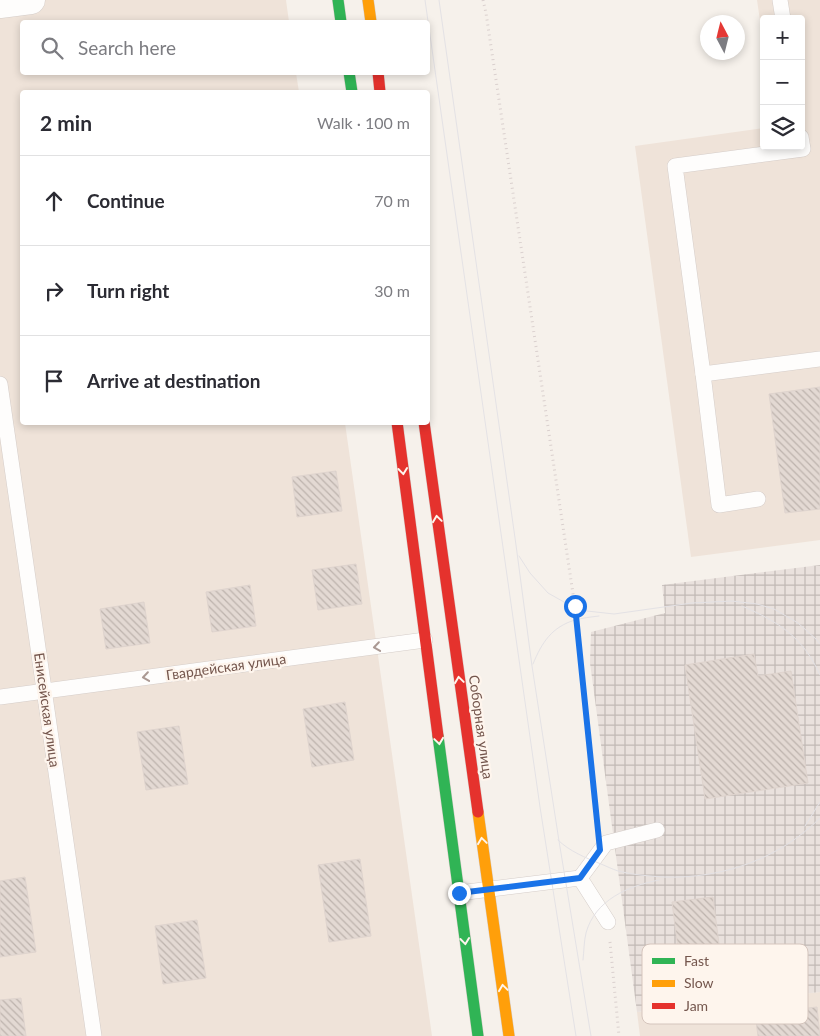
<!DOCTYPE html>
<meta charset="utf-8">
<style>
:root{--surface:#fff;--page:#f2f2f3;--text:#2b2b33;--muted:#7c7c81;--line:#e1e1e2}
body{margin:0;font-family:Lato,sans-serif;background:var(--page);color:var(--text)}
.controls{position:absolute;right:15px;top:15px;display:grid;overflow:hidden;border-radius:5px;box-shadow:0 2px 8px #0003}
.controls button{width:45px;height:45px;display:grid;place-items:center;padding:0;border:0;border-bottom:1px solid var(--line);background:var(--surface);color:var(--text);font:25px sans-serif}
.compass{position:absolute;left:700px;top:15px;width:45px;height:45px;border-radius:50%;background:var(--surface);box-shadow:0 2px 8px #0003;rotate:353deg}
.stop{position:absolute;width:15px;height:15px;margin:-11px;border:4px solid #1a73e8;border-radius:50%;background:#fff}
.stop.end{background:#1a73e8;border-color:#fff;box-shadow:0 1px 5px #0008}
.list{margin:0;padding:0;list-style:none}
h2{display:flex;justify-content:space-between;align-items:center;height:65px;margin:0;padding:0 20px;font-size:21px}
h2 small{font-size:16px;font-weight:400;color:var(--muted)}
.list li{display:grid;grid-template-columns:32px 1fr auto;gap:15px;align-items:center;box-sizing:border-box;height:90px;padding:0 20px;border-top:1px solid var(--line)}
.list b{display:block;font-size:19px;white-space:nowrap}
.list em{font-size:16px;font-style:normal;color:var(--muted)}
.icon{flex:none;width:28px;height:28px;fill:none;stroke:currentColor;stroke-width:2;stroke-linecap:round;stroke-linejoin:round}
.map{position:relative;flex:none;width:820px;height:1036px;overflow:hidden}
.search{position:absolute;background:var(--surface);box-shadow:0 2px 8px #0003;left:20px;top:20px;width:410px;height:55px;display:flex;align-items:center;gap:12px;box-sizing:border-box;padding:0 18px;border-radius:5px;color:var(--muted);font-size:19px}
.panel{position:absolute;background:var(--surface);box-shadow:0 2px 8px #0003;left:20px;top:90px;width:410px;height:335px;border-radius:5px}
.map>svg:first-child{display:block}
</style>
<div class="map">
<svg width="820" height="1036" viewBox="0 0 820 1036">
<defs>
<pattern id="industrial-grid" width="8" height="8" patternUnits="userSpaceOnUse" patternTransform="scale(1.25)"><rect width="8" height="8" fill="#e9e1dd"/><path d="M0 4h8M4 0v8" fill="none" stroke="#c1b9b5"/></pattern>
<pattern id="building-back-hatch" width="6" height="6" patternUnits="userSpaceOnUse" patternTransform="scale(1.25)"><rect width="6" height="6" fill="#e3d9d3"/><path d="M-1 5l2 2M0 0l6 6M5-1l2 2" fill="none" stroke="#bdb3ad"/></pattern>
</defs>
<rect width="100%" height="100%" fill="#f6f1eb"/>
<!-- residential -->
<g fill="#efe3d9">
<polygon points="0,0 286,0 289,22 22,22 22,72 296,73 299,92 22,92 22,422 345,423 432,1036 0,1036"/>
<polygon points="757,0 820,0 820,540 691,557 635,146 764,128 764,146 801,146 801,19 764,19 764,48"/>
<polygon points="820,992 820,1036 640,1036 637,1012"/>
</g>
<!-- industrial -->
<polygon fill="url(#industrial-grid)" points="820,565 820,992 637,1012 590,663 591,632 665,613 662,585"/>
<!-- building -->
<g fill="url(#building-back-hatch)" stroke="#dfd4ce">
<polygon points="820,387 820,509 785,513 769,394"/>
<polygon points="336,471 342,511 297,517 292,477"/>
<polygon points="356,564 362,604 318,610 312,570"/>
<polygon points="250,585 256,626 212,632 206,592"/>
<polygon points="144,602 150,643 106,649 100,609"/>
<polygon points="754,654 758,676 791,671 808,783 705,799 685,665"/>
<polygon points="345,702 354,760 312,767 303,709"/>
<polygon points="179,726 188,784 146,790 137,732"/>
<polygon points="360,859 371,936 329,942 318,865"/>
<polygon points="25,877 36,952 0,957 0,881"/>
<polygon points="713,897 719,944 678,949 672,902"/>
<polygon points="197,920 206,978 163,984 155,926"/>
<polygon points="21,998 26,1036 0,1036 0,1000"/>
<polygon points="817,1007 820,1036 758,1036 755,1014"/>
</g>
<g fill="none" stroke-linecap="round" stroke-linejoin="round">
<defs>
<g id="lane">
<polyline points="780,0 783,19"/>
<polyline points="703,374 820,359"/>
<polyline points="0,384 94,1036"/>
<polyline points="758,499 719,505 703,374 675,166 803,149 801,137"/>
<polyline points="0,697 425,640"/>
<polyline points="580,878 606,843 657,830"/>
<polyline points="459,893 580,878 608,922"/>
</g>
<polyline id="street" points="0,4 31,0"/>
<g id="fast">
<polyline points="338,0 341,22"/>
<polyline points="349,72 352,92"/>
<polyline points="438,736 478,1036"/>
</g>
<g id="slow">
<polyline points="368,0 371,22"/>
<polyline points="478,812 509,1036"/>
</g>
<g id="jam">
<polyline points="378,72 380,92"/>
<polyline points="397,422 438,736"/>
<polyline points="424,422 478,812"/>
</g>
</defs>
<!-- lane casing -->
<use href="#lane" stroke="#d5cdc9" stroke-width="16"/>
<!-- street casing -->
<use href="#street" stroke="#d5cdc9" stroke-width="29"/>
<!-- fast casing -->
<use href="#fast" stroke="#d6ccc8" stroke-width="12"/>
<!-- slow casing -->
<use href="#slow" stroke="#d6ccc8" stroke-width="12"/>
<!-- jam casing -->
<use href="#jam" stroke="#d6ccc8" stroke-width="12"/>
<!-- path -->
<g stroke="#dad0ce" stroke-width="3" stroke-dasharray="1 4" stroke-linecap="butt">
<polyline points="483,0 486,13 575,607 598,824"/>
<polyline points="610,942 619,1036"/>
</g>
<!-- lane -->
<use href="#lane" stroke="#fefdfc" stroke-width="15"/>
<!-- street -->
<use href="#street" stroke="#fefdfc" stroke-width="28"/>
<!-- fast -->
<use href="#fast" stroke="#30b455" stroke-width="11"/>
<!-- slow -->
<use href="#slow" stroke="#ff9f0a" stroke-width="11"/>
<!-- jam -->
<use href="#jam" stroke="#e5322d" stroke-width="11"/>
<!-- tram -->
<g stroke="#e4e2e5" stroke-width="1">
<polyline points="425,0 540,807 576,1036"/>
<polyline points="439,0 516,545 532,666 559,841 591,1036"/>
<polyline points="519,556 530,573 548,593 564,602 587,611 614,614 692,603 732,601 757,604 774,609 798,623 816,639 820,644"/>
<path d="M742 606C779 622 803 637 820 675"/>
<path d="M533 664C542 642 552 627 575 620 582 618 591 617 599 616"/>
<polyline points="805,826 820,802"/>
<path d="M558 840C569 851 586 858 601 864 606 866 612 869 618 871 633 875 649 876 664 877 722 879 779 859 820 818"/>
<path d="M583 960C584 951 584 941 586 933 595 900 628 886 659 880"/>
</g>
</g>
<!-- one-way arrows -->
<defs><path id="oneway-chevron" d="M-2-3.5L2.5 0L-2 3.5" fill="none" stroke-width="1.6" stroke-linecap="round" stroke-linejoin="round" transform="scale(1.25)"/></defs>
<g stroke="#fef5ed">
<use href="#oneway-chevron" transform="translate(403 471) rotate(83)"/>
<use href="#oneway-chevron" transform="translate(437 519) rotate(-98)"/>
<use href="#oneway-chevron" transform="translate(459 680) rotate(-98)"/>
<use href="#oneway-chevron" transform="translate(439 741) rotate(82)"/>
<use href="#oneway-chevron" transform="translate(482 841) rotate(-98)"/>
<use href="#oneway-chevron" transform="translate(465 941) rotate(83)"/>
<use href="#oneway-chevron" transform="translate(503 988) rotate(-98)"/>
</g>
<g stroke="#ab9993">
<use href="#oneway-chevron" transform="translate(377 647) rotate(172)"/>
<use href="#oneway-chevron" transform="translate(146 677) rotate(172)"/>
</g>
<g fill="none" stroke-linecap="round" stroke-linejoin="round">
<!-- route -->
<polyline stroke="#1a73e8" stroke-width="6" points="459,893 580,878 600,850 575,606"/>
</g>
<g text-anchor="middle" stroke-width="4.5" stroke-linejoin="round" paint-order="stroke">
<!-- street labels -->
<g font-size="14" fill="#74564d" stroke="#fef5ed">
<text transform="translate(226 667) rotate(-8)" y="5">Гвардейская улица</text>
<text transform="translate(47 710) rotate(82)" y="5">Енисейская улица</text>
<text transform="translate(481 727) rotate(82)" y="5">Соборная улица</text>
</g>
</g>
<!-- legend -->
<rect x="642" y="944" width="166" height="80" rx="8" fill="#fef5ed" stroke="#d5c5bd" stroke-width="1"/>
<rect x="652" y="958" width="23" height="6" fill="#30b455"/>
<rect x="652" y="980" width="23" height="7" fill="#ff9f0a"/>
<rect x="652" y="1003" width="23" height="6" fill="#e5322d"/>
<g font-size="14" fill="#74564d">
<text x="684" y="966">Fast</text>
<text x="684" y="988">Slow</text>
<text x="684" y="1011">Jam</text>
</g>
</svg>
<div class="controls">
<button>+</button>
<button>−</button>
<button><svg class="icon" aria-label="layers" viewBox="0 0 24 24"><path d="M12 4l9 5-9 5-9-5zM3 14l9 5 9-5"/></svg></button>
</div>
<svg class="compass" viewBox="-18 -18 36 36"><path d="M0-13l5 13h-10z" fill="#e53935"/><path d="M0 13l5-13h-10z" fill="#7c7c81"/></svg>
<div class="stop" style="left:575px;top:606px"></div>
<div class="stop end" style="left:459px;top:893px"></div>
<div class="search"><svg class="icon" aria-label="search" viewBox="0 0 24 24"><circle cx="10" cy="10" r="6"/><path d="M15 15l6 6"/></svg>Search here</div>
<section class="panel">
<h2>2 min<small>Walk · 100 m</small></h2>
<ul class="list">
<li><svg class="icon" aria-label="ahead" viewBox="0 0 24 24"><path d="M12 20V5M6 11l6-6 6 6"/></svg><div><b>Continue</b></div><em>70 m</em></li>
<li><svg class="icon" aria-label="right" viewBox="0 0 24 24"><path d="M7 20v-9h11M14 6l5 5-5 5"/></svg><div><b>Turn right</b></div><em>30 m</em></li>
<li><svg class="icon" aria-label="arrive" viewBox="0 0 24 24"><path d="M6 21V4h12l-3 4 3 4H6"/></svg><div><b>Arrive at destination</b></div></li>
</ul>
</section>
</div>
